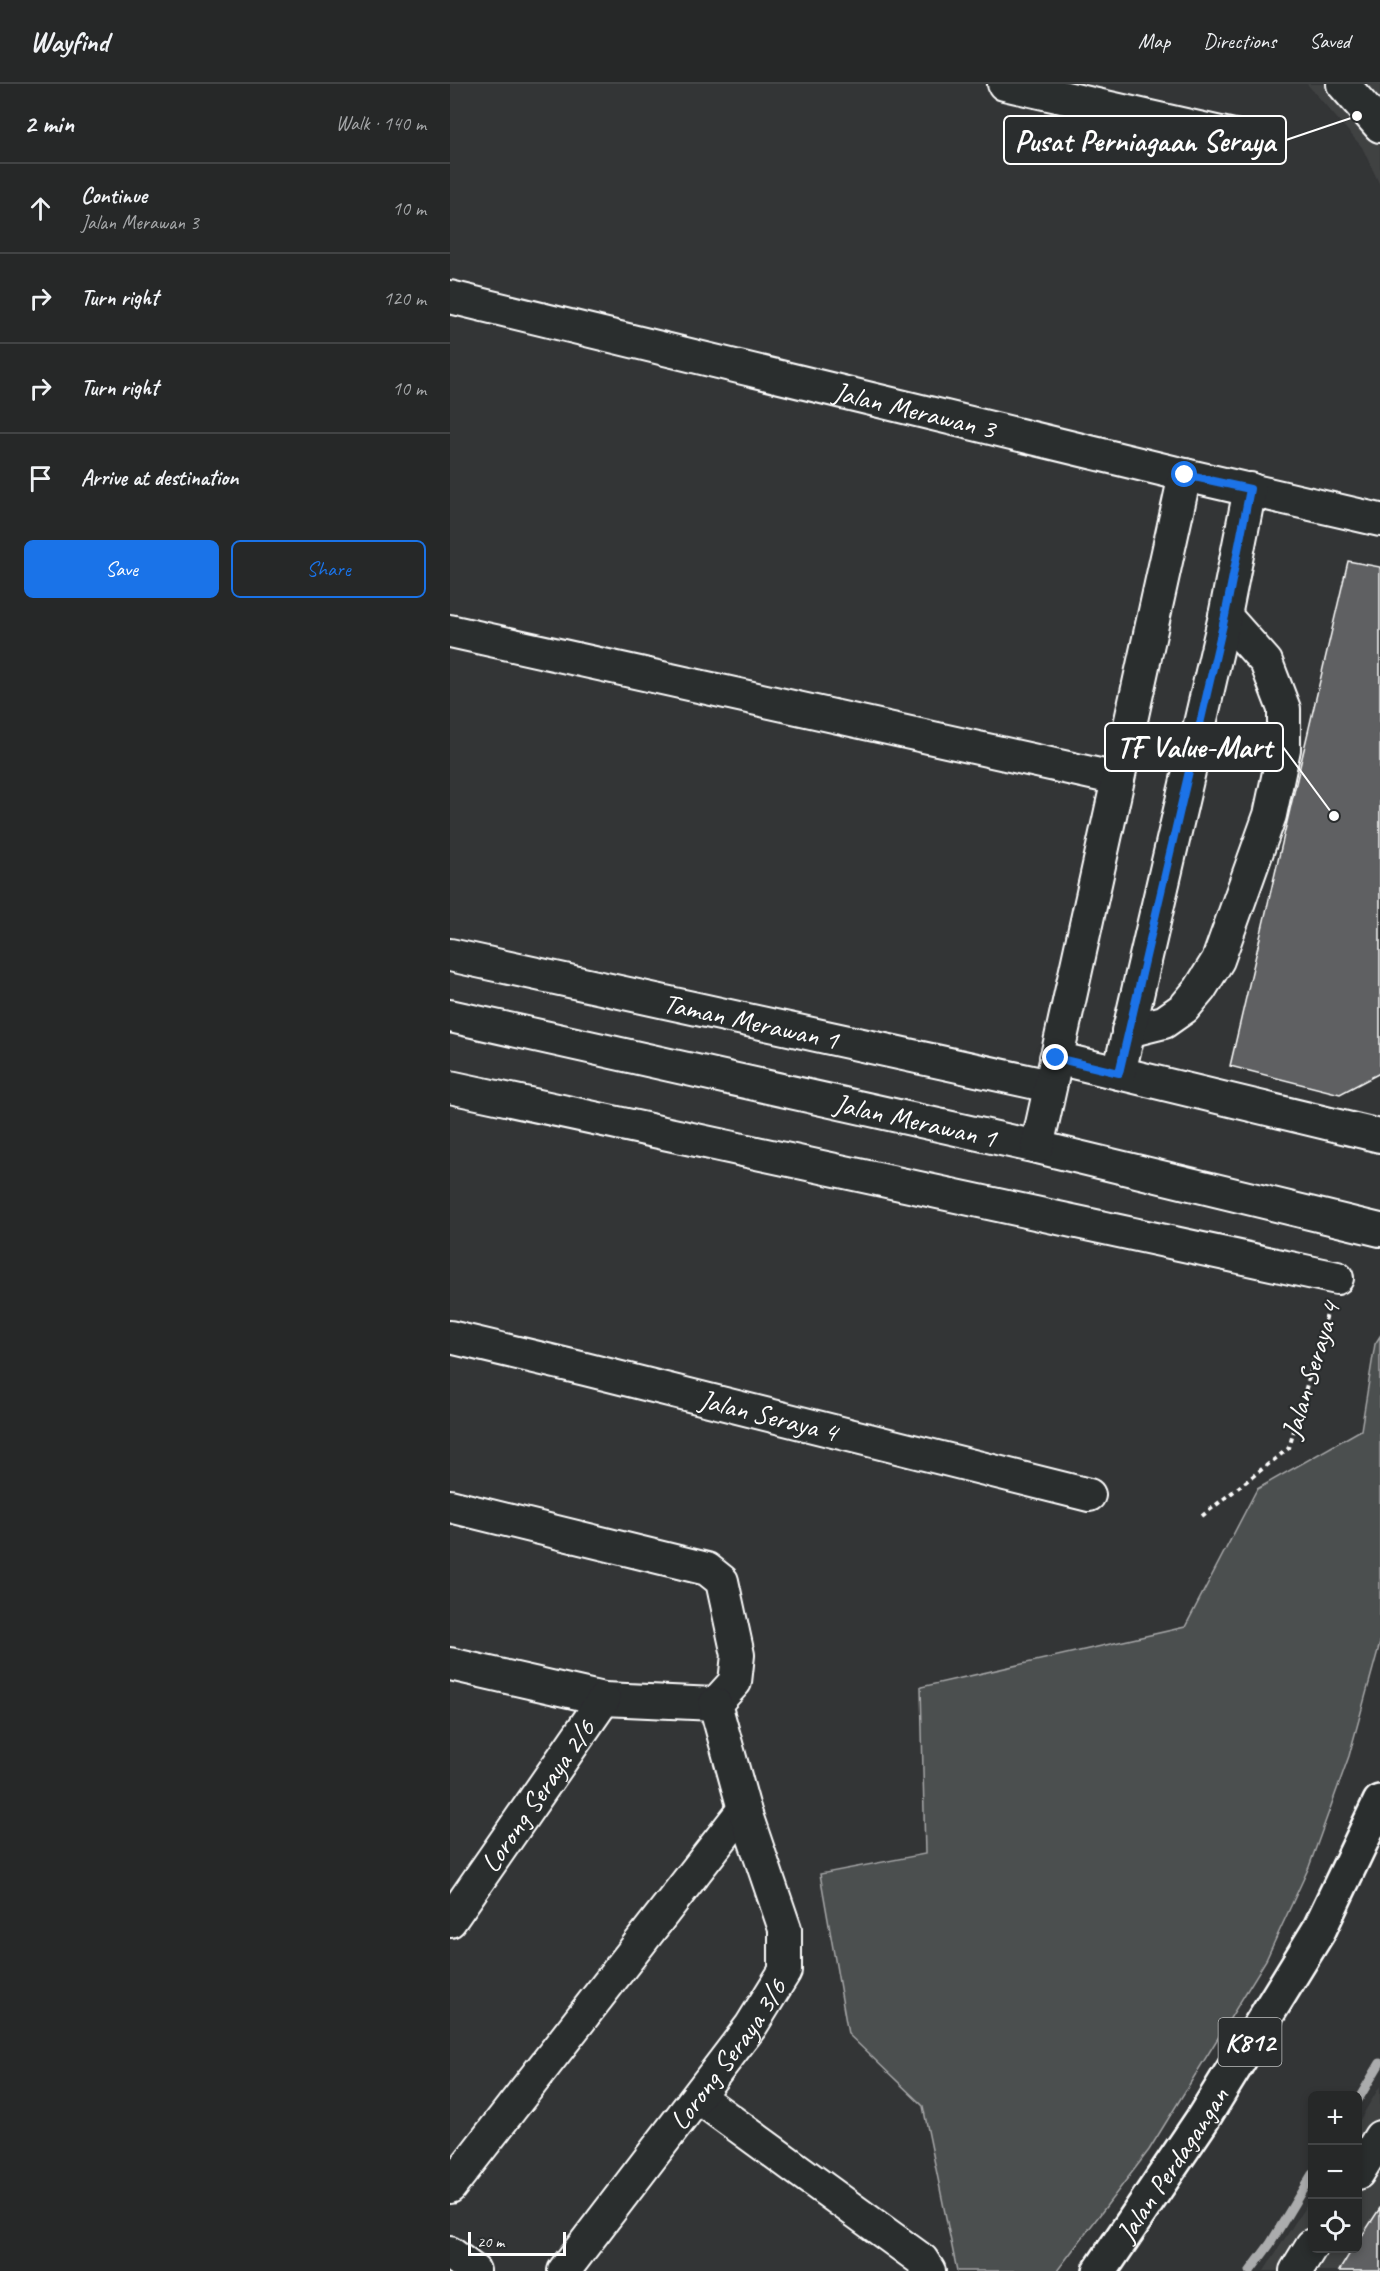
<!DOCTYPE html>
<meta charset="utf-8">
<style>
:root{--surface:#262828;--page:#323434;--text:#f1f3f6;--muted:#a4a6a8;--line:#424445;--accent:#1a73e8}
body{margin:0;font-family:Caveat,sans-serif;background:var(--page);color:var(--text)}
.controls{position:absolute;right:18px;bottom:18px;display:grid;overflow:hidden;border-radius:9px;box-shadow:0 3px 9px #0003}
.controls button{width:54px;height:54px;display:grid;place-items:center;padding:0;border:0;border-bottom:2px solid var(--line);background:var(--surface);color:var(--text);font:30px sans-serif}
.scale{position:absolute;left:18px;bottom:15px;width:98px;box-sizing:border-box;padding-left:6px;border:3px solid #fff;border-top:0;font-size:16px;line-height:21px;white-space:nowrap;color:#fff;-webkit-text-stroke:4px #2a2d2e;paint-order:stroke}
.stop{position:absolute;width:18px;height:18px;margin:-14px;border:4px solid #1a73e8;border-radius:50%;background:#fff}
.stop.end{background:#1a73e8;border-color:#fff;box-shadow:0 2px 6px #0008}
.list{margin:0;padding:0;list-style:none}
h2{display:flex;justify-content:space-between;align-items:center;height:78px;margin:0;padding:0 24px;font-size:26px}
h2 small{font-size:20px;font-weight:400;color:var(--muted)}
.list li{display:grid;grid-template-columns:39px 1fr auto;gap:18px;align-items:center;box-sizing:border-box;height:90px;padding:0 24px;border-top:2px solid var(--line)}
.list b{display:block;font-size:22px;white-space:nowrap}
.list p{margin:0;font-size:20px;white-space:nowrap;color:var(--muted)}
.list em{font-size:20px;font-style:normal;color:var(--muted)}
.actions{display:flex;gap:12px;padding:18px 24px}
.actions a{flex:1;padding:14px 0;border:2px solid var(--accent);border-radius:9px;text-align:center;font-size:21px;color:var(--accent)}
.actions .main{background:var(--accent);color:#fff}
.icon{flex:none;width:33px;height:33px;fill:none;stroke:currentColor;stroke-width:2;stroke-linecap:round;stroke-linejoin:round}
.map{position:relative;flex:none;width:930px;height:2187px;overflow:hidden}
header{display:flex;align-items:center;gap:36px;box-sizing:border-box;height:84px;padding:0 30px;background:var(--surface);border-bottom:2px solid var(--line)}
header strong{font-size:28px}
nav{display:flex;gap:33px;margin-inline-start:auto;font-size:21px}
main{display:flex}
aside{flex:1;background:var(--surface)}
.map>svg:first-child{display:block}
</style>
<header>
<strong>Wayfind</strong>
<nav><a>Map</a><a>Directions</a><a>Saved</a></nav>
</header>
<main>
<aside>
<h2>2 min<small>Walk · 140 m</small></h2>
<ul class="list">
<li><svg class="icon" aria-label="ahead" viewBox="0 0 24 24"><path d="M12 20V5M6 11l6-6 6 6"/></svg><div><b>Continue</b><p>Jalan Merawan 3</p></div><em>10 m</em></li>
<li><svg class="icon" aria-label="right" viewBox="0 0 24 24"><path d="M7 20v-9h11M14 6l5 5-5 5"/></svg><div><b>Turn right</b></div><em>120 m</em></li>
<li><svg class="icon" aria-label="right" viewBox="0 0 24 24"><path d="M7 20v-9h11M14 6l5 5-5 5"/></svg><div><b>Turn right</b></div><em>10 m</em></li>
<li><svg class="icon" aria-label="arrive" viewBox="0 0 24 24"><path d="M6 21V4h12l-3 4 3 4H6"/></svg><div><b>Arrive at destination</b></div></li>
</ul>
<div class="actions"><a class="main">Save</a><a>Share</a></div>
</aside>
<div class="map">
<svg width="930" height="2187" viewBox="0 0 930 2187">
<rect width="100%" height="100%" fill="#333536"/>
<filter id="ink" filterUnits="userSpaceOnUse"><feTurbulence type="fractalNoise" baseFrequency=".0167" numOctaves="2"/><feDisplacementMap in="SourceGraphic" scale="12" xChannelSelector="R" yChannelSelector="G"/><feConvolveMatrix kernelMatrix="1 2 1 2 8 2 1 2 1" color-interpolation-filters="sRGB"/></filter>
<g filter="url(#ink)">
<!-- built -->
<g fill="#404243">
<polygon points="857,0 930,0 930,101 912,63"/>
<polygon points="930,2002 930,2187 814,2187 862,2112 862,2164 908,2164 908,2039"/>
</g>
<!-- green -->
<polygon fill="#4c4f50" stroke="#a6a7a8" stroke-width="1.5" points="930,1252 930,1559 899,1672 859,1783 816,1876 699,2066 607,2187 507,2187 473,2022 398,1950 370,1790 475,1770 471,1603 735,1543 807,1405 911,1346 925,1260"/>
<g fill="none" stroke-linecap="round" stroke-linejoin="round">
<!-- stream -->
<g stroke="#abacad" stroke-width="9">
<polyline points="908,2016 930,1979"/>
<polyline points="800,2187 820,2160 862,2090"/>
</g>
</g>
<!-- building -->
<g fill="#5f6162" stroke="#fff" stroke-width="1.5">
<polygon points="898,477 930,483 930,989 890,1010 780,982"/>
<polygon points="930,2124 930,2187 889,2187 903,2164 908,2164 908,2158"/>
</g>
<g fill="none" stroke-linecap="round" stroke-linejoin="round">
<defs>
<g id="minor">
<polyline points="554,0 802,56"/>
<polyline points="893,0 930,42"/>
<path id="s1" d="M0 213 735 391 930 436"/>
<polyline points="0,547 668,695"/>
<path id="s2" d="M0 871 600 1002"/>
<path id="s3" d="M0 932 587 1063 930 1146"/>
<polyline points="678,947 714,938 734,924 750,905 768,876 820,731 834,665 834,625 816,578 775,532"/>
<polyline points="606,974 930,1052"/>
<polyline points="669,989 775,532 800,405"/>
<polyline points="0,1003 887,1194"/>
<polyline points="587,1063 735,391"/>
<path id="s4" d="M0 1253 135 1285 639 1411"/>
<polyline points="0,1422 257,1485 272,1497 288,1571 285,1598 265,1620"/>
<polyline points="0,1580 154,1615 265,1620"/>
<path id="s5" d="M0 1837 154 1615"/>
<polyline points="248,2013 472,2176 479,2187"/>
<polyline points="908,2089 930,2053"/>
<polyline points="0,2103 294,1725"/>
<polyline points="0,2169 24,2187"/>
<path id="s6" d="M114 2187 301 1942 335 1887V1845L294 1725 265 1620"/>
<polyline points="846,2187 862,2161"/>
</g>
<g id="major">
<path id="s7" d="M650 2187 752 2036 869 1846 930 1718"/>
</g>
</defs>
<!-- minor casing -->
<use href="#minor" stroke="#fff" stroke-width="36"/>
<!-- major casing -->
<use href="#major" stroke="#fff" stroke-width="38"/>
<!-- path -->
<polyline stroke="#fff" stroke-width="4" stroke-dasharray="4.5 4.5" stroke-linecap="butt" points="752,1432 839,1364 879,1223"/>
<!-- minor -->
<use href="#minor" stroke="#2a2d2e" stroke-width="32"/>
<!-- major -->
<use href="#major" stroke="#2a2d2e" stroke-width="33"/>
</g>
</g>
<g fill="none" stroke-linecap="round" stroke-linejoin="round" filter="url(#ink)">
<!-- route -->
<polyline stroke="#1a73e8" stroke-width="8" points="606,974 669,989 775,532 800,405 735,391"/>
</g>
<g text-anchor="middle" stroke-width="4.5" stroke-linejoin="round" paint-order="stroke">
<!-- shield labels -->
<rect fill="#2a2d2e" stroke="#bfc0c0" stroke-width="1.5" x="768.5" y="1934" width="63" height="48" rx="4.5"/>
<g font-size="27" font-weight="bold" fill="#fff">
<text x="800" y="1967">K812</text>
</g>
<!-- street labels -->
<g font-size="28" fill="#fff" stroke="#2a2d2e">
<text dy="10" stroke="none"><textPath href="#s1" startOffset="478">Jalan Merawan 3</textPath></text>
<text dy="10" stroke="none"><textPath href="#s2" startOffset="308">Taman Merawan 1</textPath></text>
<text dy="10" stroke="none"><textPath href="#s3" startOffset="477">Jalan Merawan 1</textPath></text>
<text transform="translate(860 1286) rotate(-73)" y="10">Jalan Seraya 4</text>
<text dy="10" stroke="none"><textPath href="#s4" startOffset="328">Jalan Seraya 4</textPath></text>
<text dy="10" stroke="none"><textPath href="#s5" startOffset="153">Lorong Seraya 2/6</textPath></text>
<text dy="10" stroke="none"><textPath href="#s6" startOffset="272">Lorong Seraya 3/6</textPath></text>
<text dy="10" stroke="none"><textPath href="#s7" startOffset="129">Jalan Perdagangan</textPath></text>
</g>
</g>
<!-- callouts -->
<path fill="none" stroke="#fff" stroke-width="2" d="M907 32L836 56M884 732L833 663"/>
<g fill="#fff" stroke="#2a2d2e" stroke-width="2">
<circle cx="907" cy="32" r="6"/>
<circle cx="884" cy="732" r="6"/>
</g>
<g fill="#2a2d2e" stroke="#fff" stroke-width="2">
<rect x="554" y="32" width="282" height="48" rx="6"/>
<rect x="655" y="639" width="178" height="48" rx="6"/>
</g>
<g font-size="30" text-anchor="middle" font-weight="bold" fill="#fff">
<text x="695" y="67">Pusat Perniagaan Seraya</text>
<text x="744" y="673">TF Value-Mart</text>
</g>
</svg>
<div class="controls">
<button>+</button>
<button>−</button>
<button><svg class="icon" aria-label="locate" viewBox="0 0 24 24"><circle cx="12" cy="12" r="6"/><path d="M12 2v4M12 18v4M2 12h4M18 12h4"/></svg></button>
</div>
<div class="scale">20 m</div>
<div class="stop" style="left:735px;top:391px"></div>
<div class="stop end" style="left:606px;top:974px"></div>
</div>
</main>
